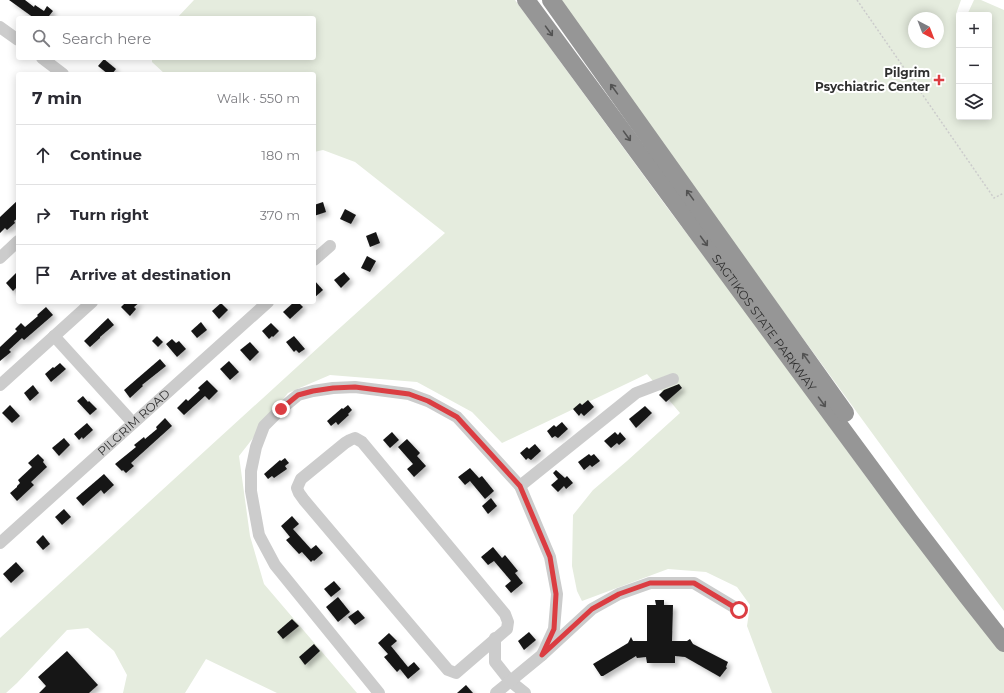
<!DOCTYPE html>
<meta charset="utf-8">
<style>
:root{--surface:#fff;--page:#f7f7f7;--text:#2b2b33;--muted:#7c7c81;--line:#e1e1e2}
body{margin:0;font-family:Montserrat,sans-serif;background:var(--page);color:var(--text)}
.controls{position:absolute;right:12px;top:12px;display:grid;overflow:hidden;border-radius:4px;box-shadow:0 2px 10px #0003}
.controls button{width:36px;height:36px;display:grid;place-items:center;padding:0;border:0;border-bottom:1px solid var(--line);background:var(--surface);color:var(--text);font:20px sans-serif}
.compass{position:absolute;left:908px;top:12px;width:36px;height:36px;border-radius:50%;background:var(--surface);box-shadow:0 2px 10px #0003;rotate:138deg}
.stop{position:absolute;width:12px;height:12px;margin:-9px;border:3px solid #db3d42;border-radius:50%;background:#fff}
.stop.end{background:#db3d42;border-color:#fff;box-shadow:0 1px 4px #0008}
.list{margin:0;padding:0;list-style:none}
h2{display:flex;justify-content:space-between;align-items:center;height:52px;margin:0;padding:0 16px;font-size:17px}
h2 small{font-size:13px;font-weight:400;color:var(--muted)}
.list li{display:grid;grid-template-columns:26px 1fr auto;gap:12px;align-items:center;box-sizing:border-box;height:60px;padding:0 16px;border-top:1px solid var(--line)}
.list b{display:block;font-size:15px;white-space:nowrap}
.list em{font-size:13px;font-style:normal;color:var(--muted)}
.icon{flex:none;width:22px;height:22px;fill:none;stroke:currentColor;stroke-width:2;stroke-linecap:round;stroke-linejoin:round}
.map{position:relative;flex:none;width:1004px;height:693px;overflow:hidden}
.search{position:absolute;background:var(--surface);box-shadow:0 2px 10px #0003;left:16px;top:16px;width:300px;height:44px;display:flex;align-items:center;gap:10px;box-sizing:border-box;padding:0 14px;border-radius:4px;color:var(--muted);font-size:15px}
.panel{position:absolute;background:var(--surface);box-shadow:0 2px 10px #0003;left:16px;top:72px;width:300px;height:232px;border-radius:4px}
.map>svg:first-child{display:block}
</style>
<div class="map">
<svg width="1004" height="693" viewBox="0 0 1004 693">
<defs>
<filter id="shadow"><feDropShadow dx="3.5" dy="3.5" stdDeviation="2" flood-color="#0004"/></filter>
</defs>
<rect width="100%" height="100%" fill="#fff"/>
<!-- green -->
<g fill="#e5ecde" fill-rule="evenodd">
<polygon points="194,0 515,0 666,206 776,352 872,485 1004,651 1004,693 772,693 747,626 750,605 737,587 706,572 668,569 582,601 577,591 572,566 573,515 593,490 627,461 680,413 647,374 502,443 472,412 417,382 330,375 288,393 239,456 250,536 264,584 357,693 277,693 206,659 185,693 123,693 127,675 114,651 88,628 67,630 17,683 6,693 0,693 0,638 332,335 445,233 355,162 323,150 314,152 314,74 165,74 152,62 152,58 314,58 314,18 177,18"/>
<path d="M561 0H961L956 14 959 17V117H989V15H967L974 0H981L1004 10V611L921 500 764 285ZM914 18H938V42H914Z"/>
</g>
<!-- building -->
<g fill="#161616" filter="url(#shadow)">
<polygon points="9,0 25,0 34,7 35,5 44,11 47,6 53,11 49,16 52,18 34,18"/>
<polygon points="104,59 116,69 112,74 108,74 98,66"/>
<polygon points="18,200 18,218 14,221 15,223 7,230 5,228 0,233 0,217"/>
<polygon points="323,202 326,212 314,216 314,205"/>
<polygon points="345,209 356,215 351,224 340,219"/>
<polygon points="376,232 380,243 370,247 366,236"/>
<polygon points="367,256 376,261 370,272 361,268"/>
<polygon points="18,271 18,286 13,291 6,283"/>
<polygon points="344,272 350,279 341,288 334,280"/>
<polygon points="314,280 323,290 314,298"/>
<polygon points="126,302 140,302 134,307 136,309 130,316 121,307"/>
<polygon points="294,302 298,302 303,307 290,319 283,312"/>
<polygon points="221,303 228,310 219,319 212,311"/>
<polygon points="46,307 53,315 31,334 24,340 22,338 9,350 11,352 0,361 0,347 17,331 15,329 21,323 25,327 38,316 37,315"/>
<polygon points="108,318 114,325 100,337 100,338 90,347 84,341"/>
<polygon points="201,322 207,330 197,338 191,331"/>
<polygon points="271,323 279,331 273,337 272,336 269,339 262,331"/>
<polygon points="157,336 163,342 158,347 152,341"/>
<polygon points="294,336 305,349 299,353 296,350 294,352 286,342"/>
<polygon points="172,339 176,343 179,341 186,349 177,357 166,344"/>
<polygon points="250,342 259,352 250,361 240,350"/>
<polygon points="160,359 166,366 142,385 143,386 130,398 124,390"/>
<polygon points="229,361 239,372 230,380 220,369"/>
<polygon points="60,363 66,369 51,382 45,374 53,367 54,368"/>
<polygon points="207,380 218,391 209,400 205,396 184,415 177,408 186,399 188,401 200,390 198,388"/>
<polygon points="679,384 682,388 666,402 659,395 664,390"/>
<polygon points="33,385 39,393 30,401 24,393"/>
<polygon points="83,396 88,402 89,401 97,409 90,415 77,401"/>
<polygon points="588,400 594,407 584,416 581,413 579,416 573,409 580,403 582,405"/>
<polygon points="10,405 20,416 12,423 2,413"/>
<polygon points="348,405 352,410 348,414 349,415 338,425 336,422 331,426 327,421 342,408 343,409"/>
<polygon points="645,406 652,413 636,428 629,419"/>
<polygon points="165,418 172,426 131,463 134,466 126,473 123,470 122,471 115,464 136,447 134,445 144,437 145,439 157,429 156,427"/>
<polygon points="562,422 568,429 558,438 555,436 552,438 547,431 554,425 556,427"/>
<polygon points="87,423 93,430 83,439 82,437 79,440 74,434"/>
<polygon points="392,432 399,440 390,448 383,440"/>
<polygon points="615,432 618,435 620,432 626,439 619,445 617,443 611,448 604,441"/>
<polygon points="64,438 70,445 59,456 52,448"/>
<polygon points="407,439 420,453 417,456 426,466 414,477 407,469 413,464 398,447"/>
<polygon points="535,444 541,451 531,460 528,458 526,460 520,453 527,447 529,449"/>
<polygon points="38,454 44,460 43,462 47,467 31,482 34,485 17,501 10,493 17,487 17,486 20,483 18,480 32,467 28,463"/>
<polygon points="589,454 591,456 594,454 600,461 592,467 590,465 584,470 578,462"/>
<polygon points="285,458 289,463 285,466 287,469 274,478 272,476 268,479 264,474 280,460 281,461"/>
<polygon points="470,468 479,478 482,476 494,491 485,499 470,481 465,485 458,477"/>
<polygon points="556,470 565,478 567,476 573,483 566,489 564,486 558,492 551,485 558,479 553,473"/>
<polygon points="104,474 114,485 104,494 101,490 83,506 76,498"/>
<polygon points="491,498 497,506 488,514 482,506"/>
<polygon points="64,509 71,517 62,525 55,517"/>
<polygon points="292,516 299,524 293,529 311,549 316,545 323,553 314,561 313,560 311,562 302,552 299,554 286,540 290,537 281,526"/>
<polygon points="43,535 50,544 43,550 36,542"/>
<polygon points="493,547 502,558 505,555 514,566 518,571 515,573 523,583 511,593 505,586 511,581 494,561 488,565 481,557"/>
<polygon points="16,562 24,571 11,583 3,574"/>
<polygon points="334,581 341,589 331,597 324,589"/>
<polygon points="338,597 350,612 338,622 326,607"/>
<polygon points="655,600 664,600 664,605 673,605 672,641 687,641 690,639 693,644 728,662 726,667 727,668 720,677 685,657 675,656 675,663 647,663 646,657 637,658 636,656 603,676 601,676 593,664 628,643 631,637 633,641 647,641 647,605 656,605"/>
<polygon points="358,610 365,618 355,625 348,617"/>
<polygon points="292,619 299,626 283,639 277,632"/>
<polygon points="529,632 536,640 524,650 518,641"/>
<polygon points="389,633 397,641 391,646 408,667 414,662 420,669 408,679 400,669 397,672 384,657 388,654 378,643"/>
<polygon points="314,644 320,651 305,665 299,657"/>
<polygon points="67,651 98,685 89,693 39,693 46,686 38,677"/>
<polygon points="466,685 473,693 457,693"/>
</g>
<g fill="none" stroke-linecap="round" stroke-linejoin="round">
<!-- path -->
<polyline stroke="#ccc" stroke-width="1.5" stroke-dasharray="2 2" stroke-linecap="butt" points="857,0 994,198 1004,193"/>
<!-- minor -->
<g stroke="#ccc" stroke-width="12">
<polyline points="0,27 18,40"/>
<polyline points="42,58 63,74"/>
<polyline points="0,258 18,241"/>
<polyline points="314,260 330,246"/>
<polyline points="54,336 133,423"/>
<polyline points="0,385 92,302"/>
<polygon points="355,438 362,442 505,614 508,622 507,629 456,673 448,670 304,500 299,493 297,488 301,479 345,443 350,440"/>
<polyline points="520,486 636,393 673,379"/>
<path id="s1" d="M0 543 268 302"/>
<polyline points="495,638 495,662 510,681 525,693"/>
<polyline points="379,693 275,565 259,535 251,491 251,471 256,447 264,426 281,409 298,395 313,391 333,388 355,387 409,394 428,401 457,417 520,486 550,557 557,594 554,629 542,655"/>
<polyline points="496,693 542,655 592,609 619,594 650,583 694,583 739,610"/>
</g>
<!-- highway -->
<g stroke="#969696" stroke-width="18">
<path id="s2" d="M526 0 909 520 967 596 1004 643"/>
<polyline points="551,0 845,413"/>
</g>
</g>
<!-- one-way arrows -->
<defs><path id="oneway-shaft" d="M-6 0H5M1.5-3L5.5 0L1.5 3" fill="none" stroke-width="1.6" stroke-linecap="round" stroke-linejoin="round"/></defs>
<g stroke="#535353">
<use href="#oneway-shaft" transform="translate(549 31) rotate(54)"/>
<use href="#oneway-shaft" transform="translate(614 89) rotate(-126)"/>
<use href="#oneway-shaft" transform="translate(627 136) rotate(54)"/>
<use href="#oneway-shaft" transform="translate(690 195) rotate(-126)"/>
<use href="#oneway-shaft" transform="translate(704 241) rotate(54)"/>
<use href="#oneway-shaft" transform="translate(806 358) rotate(-125)"/>
<use href="#oneway-shaft" transform="translate(822 402) rotate(54)"/>
</g>
<g fill="none" stroke-linecap="round" stroke-linejoin="round">
<!-- route -->
<polyline stroke="#db3d42" stroke-width="5" points="281,409 298,395 313,391 333,388 355,387 409,394 428,401 457,417 520,486 550,557 556,594 554,629 542,655 592,609 619,594 650,583 694,583 739,610"/>
</g>
<!-- markers -->
<path fill="#db3d42" stroke="#fff" stroke-width="1.5" d="M937 74h4v4h4v4h-4v4h-4v-4h-4v-4h4z"/>
<g text-anchor="middle" stroke-width="4" stroke-linejoin="round" paint-order="stroke">
<!-- poi labels -->
<g font-size="12" font-weight="bold" fill="#2f2f2f" stroke="#fff" text-anchor="end">
<text x="930" y="77">Pilgrim<tspan x="930" dy="14">Psychiatric Center</tspan></text>
</g>
<!-- street labels -->
<g font-size="12" fill="#2f2f2f" stroke="#fff">
<text dy="4" stroke="none"><textPath href="#s2" startOffset="401">SAGTIKOS STATE PARKWAY</textPath></text>
<text dy="4" stroke="none"><textPath href="#s1" startOffset="180">PILGRIM ROAD</textPath></text>
</g>
</g>
</svg>
<div class="controls">
<button>+</button>
<button>−</button>
<button><svg class="icon" aria-label="layers" viewBox="0 0 24 24"><path d="M12 4l9 5-9 5-9-5zM3 14l9 5 9-5"/></svg></button>
</div>
<svg class="compass" viewBox="-18 -18 36 36"><path d="M0-13l5 13h-10z" fill="#e53935"/><path d="M0 13l5-13h-10z" fill="#7c7c81"/></svg>
<div class="stop" style="left:739px;top:610px"></div>
<div class="stop end" style="left:281px;top:409px"></div>
<div class="search"><svg class="icon" aria-label="search" viewBox="0 0 24 24"><circle cx="10" cy="10" r="6"/><path d="M15 15l6 6"/></svg>Search here</div>
<section class="panel">
<h2>7 min<small>Walk · 550 m</small></h2>
<ul class="list">
<li><svg class="icon" aria-label="ahead" viewBox="0 0 24 24"><path d="M12 20V5M6 11l6-6 6 6"/></svg><div><b>Continue</b></div><em>180 m</em></li>
<li><svg class="icon" aria-label="right" viewBox="0 0 24 24"><path d="M7 20v-9h11M14 6l5 5-5 5"/></svg><div><b>Turn right</b></div><em>370 m</em></li>
<li><svg class="icon" aria-label="arrive" viewBox="0 0 24 24"><path d="M6 21V4h12l-3 4 3 4H6"/></svg><div><b>Arrive at destination</b></div></li>
</ul>
</section>
</div>
